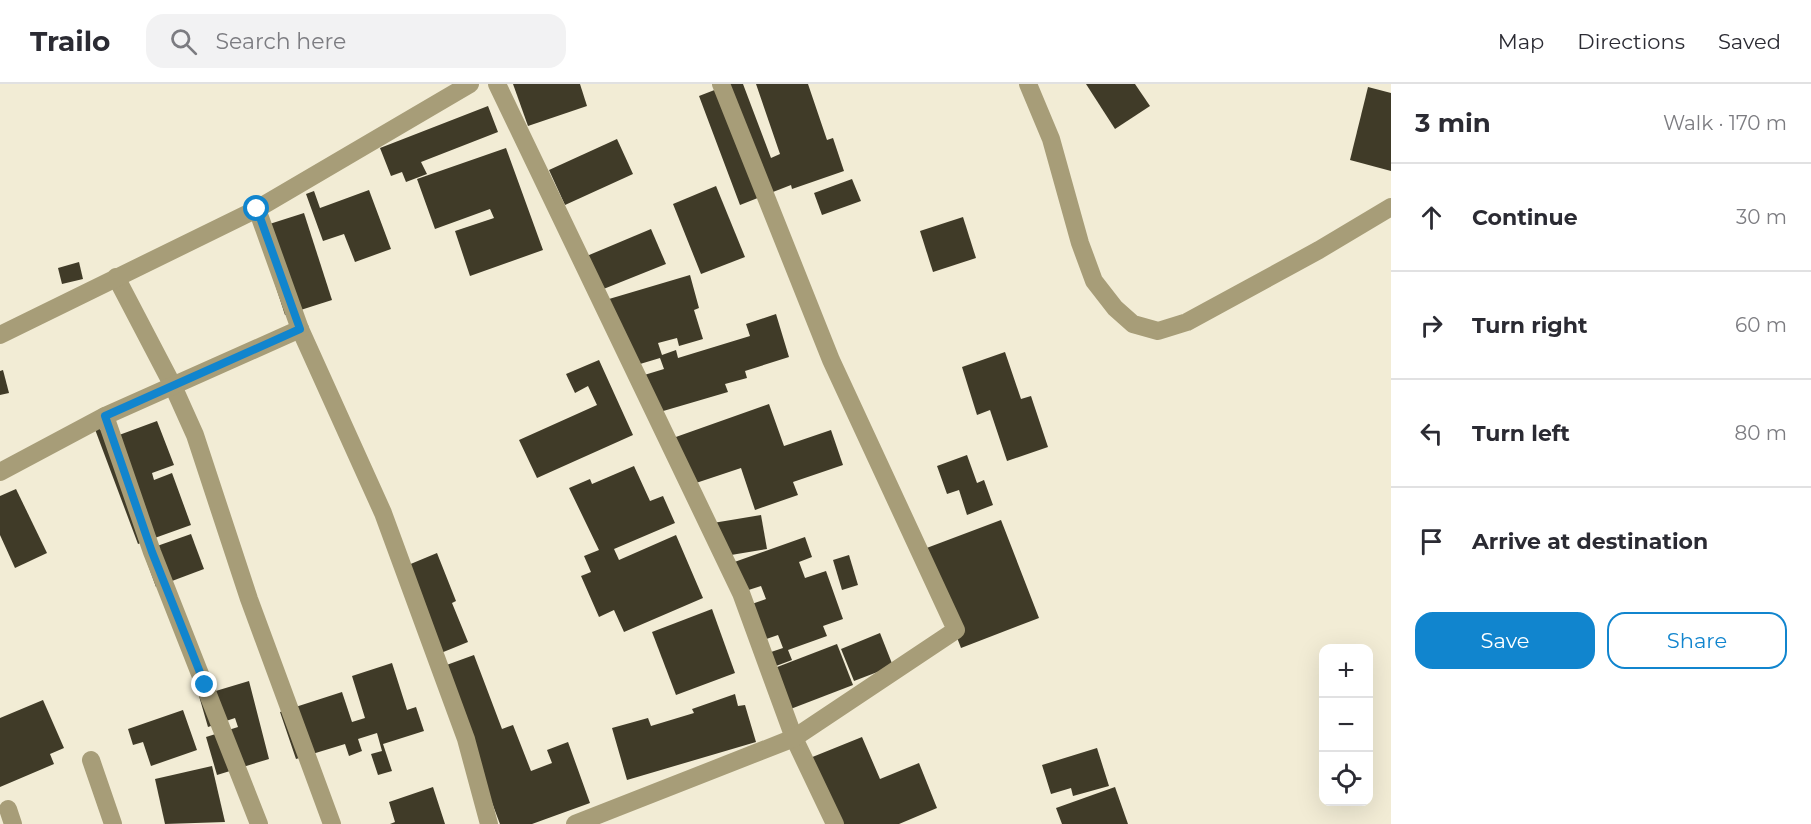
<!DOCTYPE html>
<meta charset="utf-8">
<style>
:root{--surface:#fff;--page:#f2f2f3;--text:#2b2b33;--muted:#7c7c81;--line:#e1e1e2;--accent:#1185ce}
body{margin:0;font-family:Montserrat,sans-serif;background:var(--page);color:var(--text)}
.controls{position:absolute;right:18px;bottom:18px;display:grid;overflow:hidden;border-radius:12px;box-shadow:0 6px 24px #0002}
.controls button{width:54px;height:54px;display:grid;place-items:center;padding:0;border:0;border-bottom:2px solid var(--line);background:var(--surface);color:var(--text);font:30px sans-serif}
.stop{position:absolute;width:18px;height:18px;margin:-14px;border:4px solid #1185ce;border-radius:50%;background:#fff}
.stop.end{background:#1185ce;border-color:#fff;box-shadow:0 2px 6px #0008}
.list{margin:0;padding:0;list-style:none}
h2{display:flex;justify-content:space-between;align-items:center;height:78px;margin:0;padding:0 24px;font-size:26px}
h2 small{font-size:20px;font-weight:400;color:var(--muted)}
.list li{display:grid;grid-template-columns:39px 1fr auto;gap:18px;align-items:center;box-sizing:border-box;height:108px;padding:0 24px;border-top:2px solid var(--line)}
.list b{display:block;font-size:22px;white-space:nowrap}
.list em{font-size:20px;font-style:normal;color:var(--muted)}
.actions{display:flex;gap:12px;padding:18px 24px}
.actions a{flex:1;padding:14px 0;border:2px solid var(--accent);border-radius:18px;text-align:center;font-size:21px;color:var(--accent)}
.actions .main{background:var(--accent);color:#fff}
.icon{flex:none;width:33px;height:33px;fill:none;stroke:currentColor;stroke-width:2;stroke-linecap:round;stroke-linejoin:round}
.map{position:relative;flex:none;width:1391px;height:740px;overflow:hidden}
header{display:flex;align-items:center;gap:36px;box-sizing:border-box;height:84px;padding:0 30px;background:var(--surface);border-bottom:2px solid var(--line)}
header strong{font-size:28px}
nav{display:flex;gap:33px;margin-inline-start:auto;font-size:21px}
.search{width:420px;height:54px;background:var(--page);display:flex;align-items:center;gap:15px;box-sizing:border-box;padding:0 21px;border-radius:18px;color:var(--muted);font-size:22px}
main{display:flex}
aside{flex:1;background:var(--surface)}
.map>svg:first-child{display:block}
</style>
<header>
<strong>Trailo</strong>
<div class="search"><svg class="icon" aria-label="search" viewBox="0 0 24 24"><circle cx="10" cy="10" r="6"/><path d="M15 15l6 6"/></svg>Search here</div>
<nav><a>Map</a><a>Directions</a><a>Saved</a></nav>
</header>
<main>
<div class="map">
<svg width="1391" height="740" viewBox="0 0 1391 740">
<rect width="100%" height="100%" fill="#f2ecd5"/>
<!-- building -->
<g fill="#403b28">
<polygon points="513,0 580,0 587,22 528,42"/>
<polygon points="730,0 743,0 771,74 780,70 756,0 808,0 827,56 833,54 844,87 792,105 791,101 740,121 699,12"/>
<polygon points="1086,0 1135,0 1150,22 1115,45"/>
<polygon points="1368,3 1391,9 1391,87 1350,76"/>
<polygon points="488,22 498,48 421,78 427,90 406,98 402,88 391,92 380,64"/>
<polygon points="617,55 633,90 565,121 549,86"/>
<polygon points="506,64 543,166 470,192 455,147 494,134 490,125 435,145 417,95"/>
<polygon points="852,95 861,117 822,131 814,109"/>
<polygon points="716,102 745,173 701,190 673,120"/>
<polygon points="369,106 391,165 355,178 344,150 323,157 306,110 314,107 320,124"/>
<polygon points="304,129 332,216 285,231 257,144"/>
<polygon points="963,133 976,174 933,188 920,147"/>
<polygon points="651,145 666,180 596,208 582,174"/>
<polygon points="79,178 83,195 62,200 58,184"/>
<polygon points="690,191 699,224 694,226 703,255 679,262 677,254 658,259 662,271 676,266 678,274 750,252 746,240 776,230 789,273 745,287 747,294 725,300 728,308 653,330 641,292 664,285 660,274 630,283 609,215"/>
<polygon points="1005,268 1021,315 1031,312 1048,363 1007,377 990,326 977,331 962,283"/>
<polygon points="599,276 633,351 537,394 519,356 597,321 588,302 575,309 566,290"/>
<polygon points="3,286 9,309 0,311 0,287"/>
<polygon points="769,320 784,362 831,346 843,381 793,398 798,411 755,426 741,384 690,401 673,354"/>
<polygon points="157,337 174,381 152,389 154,396 172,389 191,441 138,460 93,340 111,354"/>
<polygon points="967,371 977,399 984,396 993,421 967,431 959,406 947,410 937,382"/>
<polygon points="634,382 650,417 663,412 675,439 614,465 619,476 676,451 703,514 624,548 614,526 599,533 581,492 591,488 584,472 599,466 569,404 590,395 592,400"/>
<polygon points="16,405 47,469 15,484 0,451 0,412"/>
<polygon points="761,431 767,465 719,473 713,439"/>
<polygon points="1001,436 1039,534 961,564 943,517 916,468"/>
<polygon points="191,450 204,485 156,503 143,467"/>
<polygon points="805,453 812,473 799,478 805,494 826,487 843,535 823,542 827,552 788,566 792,576 776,582 771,568 783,564 778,551 758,558 746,522 766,515 761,502 736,510 726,481"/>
<polygon points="437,469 456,517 452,519 468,558 436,571 401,484"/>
<polygon points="849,471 858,501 842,506 833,476"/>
<polygon points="712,525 735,589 676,611 652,548"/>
<polygon points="880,549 893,582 854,597 841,565"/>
<polygon points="837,560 853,601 788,626 772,585"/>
<polygon points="474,571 502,645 513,641 531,687 552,679 547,666 568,658 590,719 532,740 500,740 441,583"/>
<polygon points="392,579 407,626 416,623 424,647 383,660 392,687 378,691 371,670 382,667 377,649 358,655 362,667 349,672 345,660 296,675 280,628 342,608 352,638 365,634 352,592"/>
<polygon points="249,597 269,675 217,691 206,653 238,643 235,634 208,643 199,612"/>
<polygon points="735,610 738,622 745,621 756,658 627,696 612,644 648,634 651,642 694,629 692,625"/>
<polygon points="43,616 64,664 50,670 54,680 0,703 0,634"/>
<polygon points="183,626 197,666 151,682 143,658 133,661 128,645"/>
<polygon points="862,653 880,695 919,679 937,724 899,740 830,740 805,676"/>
<polygon points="1097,664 1109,702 1073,712 1071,704 1051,710 1042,681"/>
<polygon points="212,682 225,738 165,740 155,695"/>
<polygon points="433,703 445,740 390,740 395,738 389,718"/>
<polygon points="1115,703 1128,740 1062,740 1056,724"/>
</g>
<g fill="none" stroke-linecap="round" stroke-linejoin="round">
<!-- minor -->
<g stroke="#a79d78" stroke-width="18">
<polyline points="497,0 741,509 794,654 835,740"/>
<polyline points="1028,0 1051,55 1080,159 1094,197 1115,224 1133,240 1158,247 1187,238 1319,166 1391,123"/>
<polyline points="257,125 300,245 383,429 466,655 489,740"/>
<polyline points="116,193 173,302 195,351 249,515 332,740"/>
<polyline points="0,251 257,125 470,0"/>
<polyline points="105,332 152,468 259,740"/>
<polyline points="0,388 105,332 300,245"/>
<polyline points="91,676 113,740"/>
<polyline points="8,725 13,740"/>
<polyline points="575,740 794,654 956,546 831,276 721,0"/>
</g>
</g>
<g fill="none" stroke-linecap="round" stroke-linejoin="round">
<!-- route -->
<polyline stroke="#1185ce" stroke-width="8" points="205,601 152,468 105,332 300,245 257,125"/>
</g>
</svg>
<div class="controls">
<button>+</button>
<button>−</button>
<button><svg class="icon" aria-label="locate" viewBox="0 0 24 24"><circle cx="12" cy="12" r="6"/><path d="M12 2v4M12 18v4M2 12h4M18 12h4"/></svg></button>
</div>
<div class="stop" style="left:257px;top:125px"></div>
<div class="stop end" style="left:205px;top:601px"></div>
</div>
<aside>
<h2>3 min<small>Walk · 170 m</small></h2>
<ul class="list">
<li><svg class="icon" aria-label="ahead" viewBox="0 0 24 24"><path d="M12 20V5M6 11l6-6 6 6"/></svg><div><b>Continue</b></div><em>30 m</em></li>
<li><svg class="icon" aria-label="right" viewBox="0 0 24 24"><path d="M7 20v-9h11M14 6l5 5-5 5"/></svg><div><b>Turn right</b></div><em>60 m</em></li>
<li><svg class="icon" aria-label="left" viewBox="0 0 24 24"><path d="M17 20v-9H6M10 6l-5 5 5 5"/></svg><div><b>Turn left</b></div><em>80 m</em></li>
<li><svg class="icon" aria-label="arrive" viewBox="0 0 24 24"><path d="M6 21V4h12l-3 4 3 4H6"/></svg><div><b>Arrive at destination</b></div></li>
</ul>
<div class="actions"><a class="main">Save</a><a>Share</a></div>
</aside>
</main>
